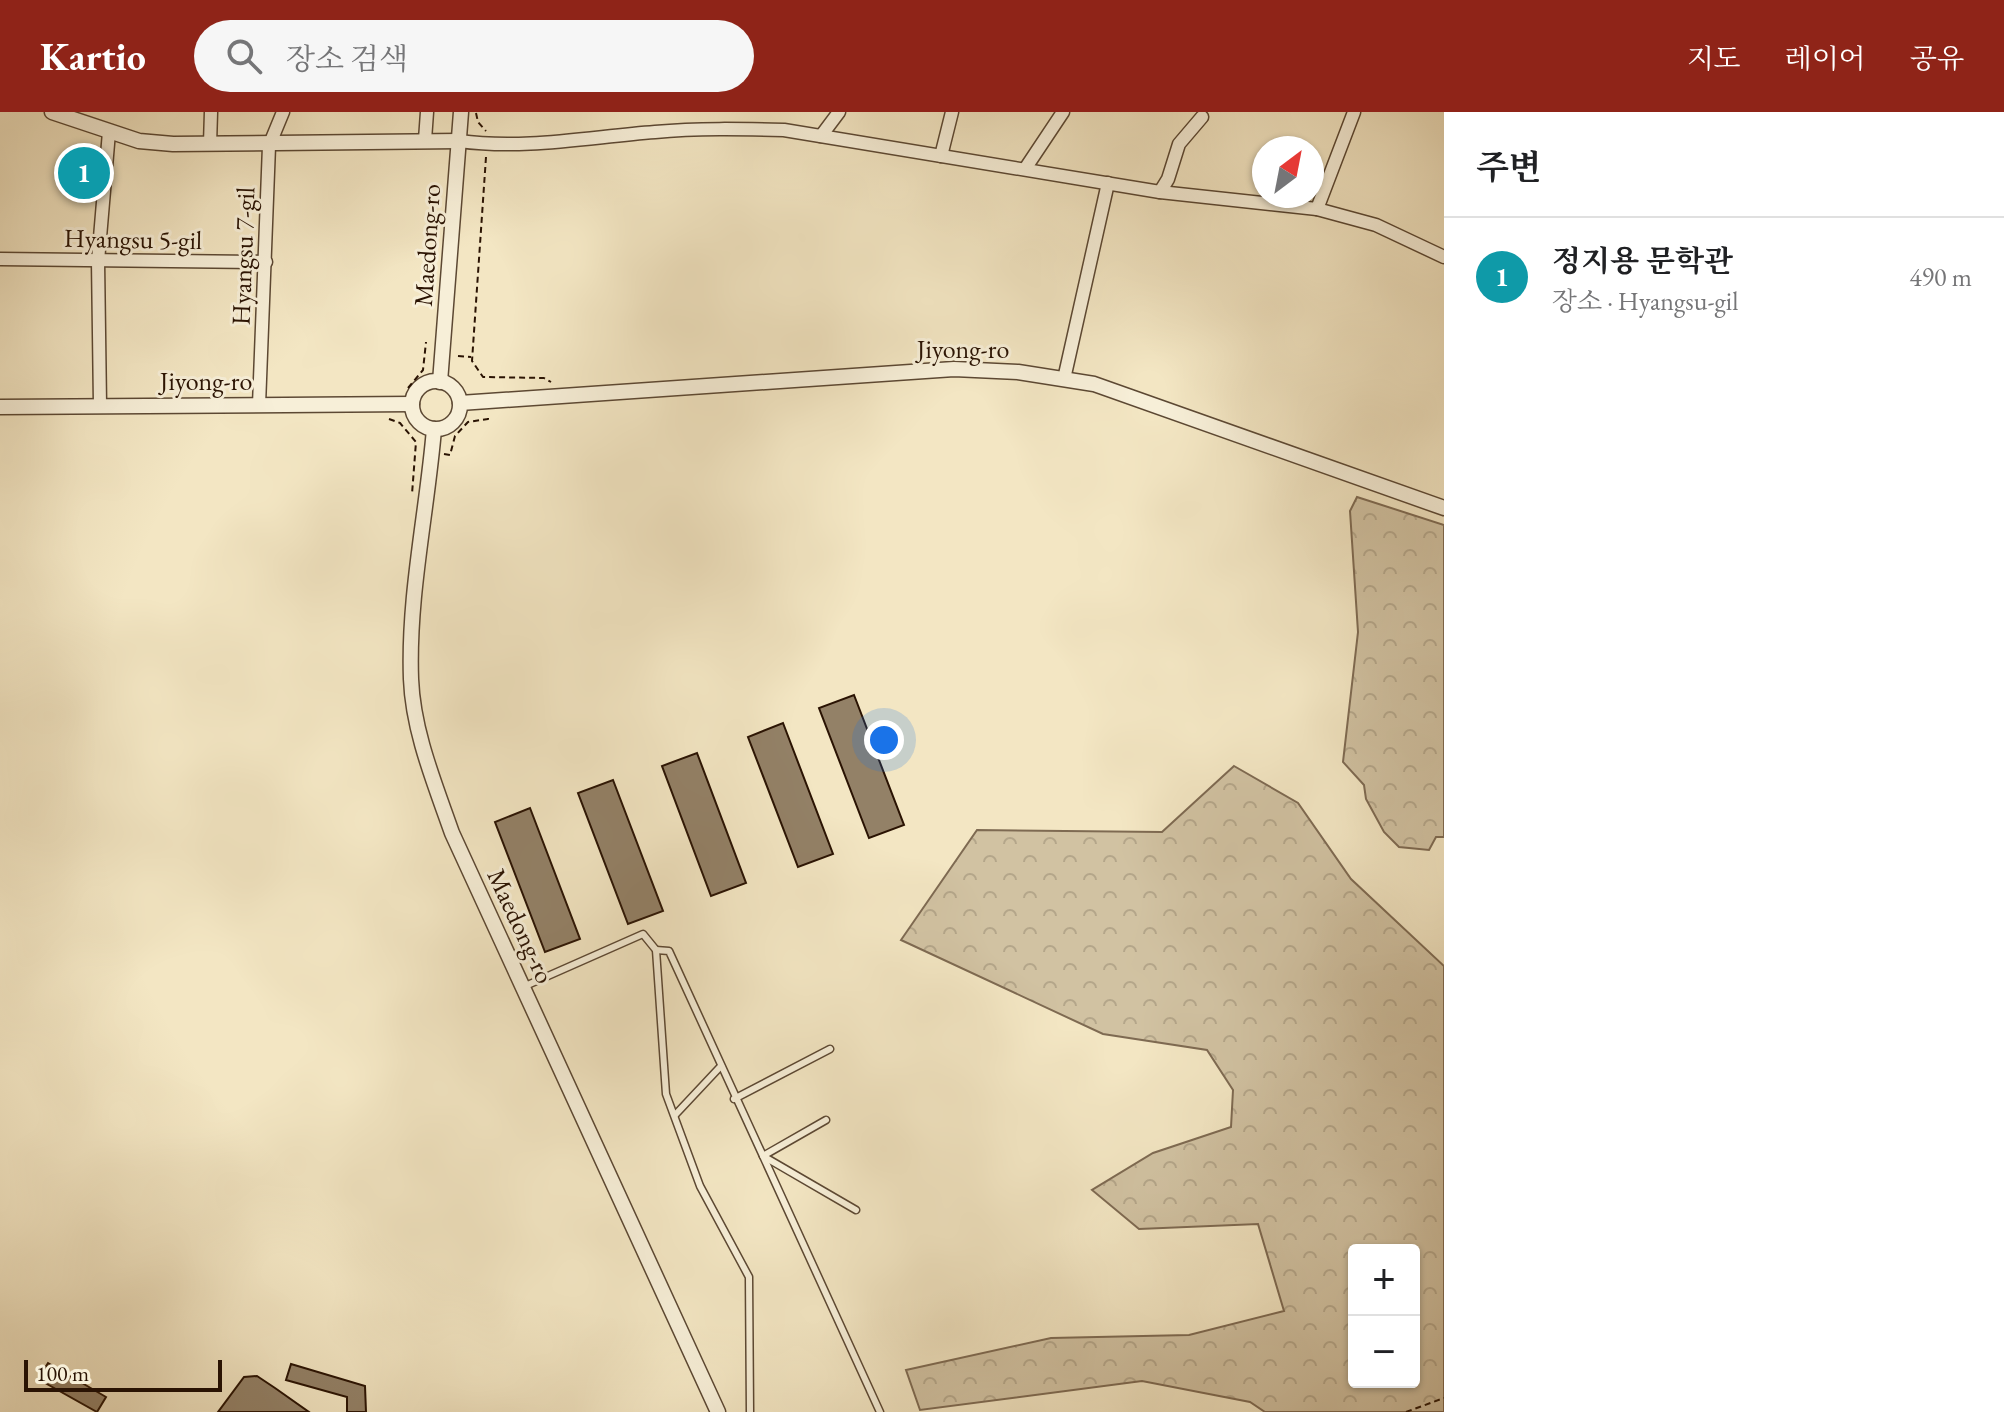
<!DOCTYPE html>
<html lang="ko">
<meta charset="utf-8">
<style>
:root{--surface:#fff;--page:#f6f6f6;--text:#202124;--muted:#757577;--line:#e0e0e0;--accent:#8f2418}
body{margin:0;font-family:"EB Garamond","Noto Serif KR",serif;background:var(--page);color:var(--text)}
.controls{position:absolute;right:24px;bottom:24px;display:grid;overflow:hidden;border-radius:8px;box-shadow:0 2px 6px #0004}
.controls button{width:72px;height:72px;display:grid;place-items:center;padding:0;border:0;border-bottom:2px solid var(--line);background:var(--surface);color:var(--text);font:40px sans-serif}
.compass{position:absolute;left:1252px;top:24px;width:72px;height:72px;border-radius:50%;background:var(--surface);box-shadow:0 2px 6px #0004;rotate:32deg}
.scale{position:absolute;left:24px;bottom:20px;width:198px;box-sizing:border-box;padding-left:8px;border:4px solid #2a1303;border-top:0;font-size:22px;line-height:28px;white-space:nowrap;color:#2a1303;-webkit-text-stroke:6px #f7efd8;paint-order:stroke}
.you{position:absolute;left:884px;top:628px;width:28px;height:28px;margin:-20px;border:6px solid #fff;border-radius:50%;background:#1a73e8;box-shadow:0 0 0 12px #1a73e833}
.badge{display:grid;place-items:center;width:52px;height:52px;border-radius:50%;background:var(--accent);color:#fff;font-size:26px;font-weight:700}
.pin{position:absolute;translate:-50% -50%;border:4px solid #fff;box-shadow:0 2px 8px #0006}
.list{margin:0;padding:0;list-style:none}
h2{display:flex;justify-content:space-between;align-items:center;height:104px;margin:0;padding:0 32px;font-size:34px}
h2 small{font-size:26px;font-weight:400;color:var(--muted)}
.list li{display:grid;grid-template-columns:52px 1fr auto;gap:24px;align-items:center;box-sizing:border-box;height:120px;padding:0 32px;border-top:2px solid var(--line)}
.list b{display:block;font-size:30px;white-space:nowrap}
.list p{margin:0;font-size:26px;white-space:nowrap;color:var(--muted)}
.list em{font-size:26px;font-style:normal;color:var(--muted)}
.icon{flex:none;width:44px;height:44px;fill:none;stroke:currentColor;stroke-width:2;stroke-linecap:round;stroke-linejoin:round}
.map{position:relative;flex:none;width:1444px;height:1300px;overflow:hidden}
header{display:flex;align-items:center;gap:48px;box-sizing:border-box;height:112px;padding:0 40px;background:var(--accent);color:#fff}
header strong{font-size:38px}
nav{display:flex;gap:44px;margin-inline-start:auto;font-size:28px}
.search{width:560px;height:72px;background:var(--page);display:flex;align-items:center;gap:20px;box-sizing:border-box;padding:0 28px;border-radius:44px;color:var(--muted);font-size:30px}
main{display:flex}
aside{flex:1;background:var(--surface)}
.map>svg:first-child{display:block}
</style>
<header>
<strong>Kartio</strong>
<div class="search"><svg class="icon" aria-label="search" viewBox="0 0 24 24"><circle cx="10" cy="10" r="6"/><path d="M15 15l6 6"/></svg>장소 검색</div>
<nav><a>지도</a><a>레이어</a><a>공유</a></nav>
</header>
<main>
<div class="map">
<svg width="1444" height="1300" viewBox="0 0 1444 1300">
<defs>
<pattern id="forest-crowns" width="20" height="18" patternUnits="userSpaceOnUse" patternTransform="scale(2)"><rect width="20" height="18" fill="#d1c2a2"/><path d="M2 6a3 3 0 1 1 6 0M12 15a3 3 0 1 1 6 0" fill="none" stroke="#b4a68a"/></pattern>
</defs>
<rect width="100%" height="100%" fill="#f3e6c3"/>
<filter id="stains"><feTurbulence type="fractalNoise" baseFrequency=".0025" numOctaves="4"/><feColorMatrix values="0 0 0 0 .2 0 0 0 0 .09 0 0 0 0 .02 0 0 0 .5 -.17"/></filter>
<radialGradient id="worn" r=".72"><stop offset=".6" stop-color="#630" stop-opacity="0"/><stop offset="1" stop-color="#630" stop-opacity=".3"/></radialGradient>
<!-- forest -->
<g fill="url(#forest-crowns)" stroke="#7e6a52" stroke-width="2" fill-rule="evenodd">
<polygon points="1357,385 1444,413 1444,725 1436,725 1429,738 1399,735 1384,720 1366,687 1364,673 1343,650 1358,520 1350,399"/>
<path d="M1234 654 1298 691 1351 767 1444 854V1300H1265L1250 1290 1142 1269 920 1298 906 1258 1051 1226 1189 1223 1284 1199 1258 1112 1139 1117 1092 1078 1153 1041 1231 1015 1233 978 1207 938 1103 922 901 828 977 718 1162 720ZM1354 1138H1414V1270H1354Z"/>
</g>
<!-- building -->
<g fill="#938167" stroke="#2a1303" stroke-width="2">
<polygon points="854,583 904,713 869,726 819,596"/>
<polygon points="783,611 833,742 798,755 748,625"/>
<polygon points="697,641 746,771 711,784 662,654"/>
<polygon points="613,668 663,799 628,812 578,681"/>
<polygon points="530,696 580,827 545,840 495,710"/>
<polygon points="48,1251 106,1285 97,1300 38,1267"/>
<polygon points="291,1252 365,1274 366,1300 347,1300 347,1285 286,1268"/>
<polygon points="257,1264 275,1276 309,1300 218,1300 244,1265"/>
</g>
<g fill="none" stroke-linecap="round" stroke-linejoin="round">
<defs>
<g id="service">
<polyline points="656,838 669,839 763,1044 856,1098"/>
<polyline points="523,875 643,822 656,838 666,982 700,1074 749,1165 750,1300"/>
<polyline points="734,987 830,937"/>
<polyline points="675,1003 721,954"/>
<polyline points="826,1008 763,1044 880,1300"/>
</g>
<g id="minor">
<polyline points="821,24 839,0"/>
<polyline points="425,28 427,0"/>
<path d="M459 29C524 38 589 25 655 20 698 16 741 17 784 18L1160 80 1317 97 1376 113 1444 145"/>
<polyline points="210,32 211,0"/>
<polyline points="941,44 952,0"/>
<polyline points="1025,57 1063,0"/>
<polyline points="1160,80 1168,67 1179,32 1202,5"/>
<polyline points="1317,97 1354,0"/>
<polyline points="0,147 266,150"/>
<polyline points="1064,267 1108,71"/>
<polyline points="100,293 98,149 109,20"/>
<polyline points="259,293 269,34 283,0"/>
</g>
<g id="tertiary">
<polyline points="52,0 139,29 173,32 459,29"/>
<circle cx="436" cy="293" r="24"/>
<polyline points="440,270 461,0"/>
<polyline points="460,291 954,257 1018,260 1094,272 1444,396"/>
<polyline points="0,295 412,292"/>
<path d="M434 317C427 401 408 483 411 567 413 620 435 672 452 721L718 1300"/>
</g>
</defs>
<!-- service casing -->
<use href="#service" stroke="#5c4833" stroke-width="9"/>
<!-- minor casing -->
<use href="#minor" stroke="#5c4833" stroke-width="15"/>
<!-- tertiary casing -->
<use href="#tertiary" stroke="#5c4833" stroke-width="17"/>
<!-- path -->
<g stroke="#2a1303" stroke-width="2" stroke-dasharray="6 4" stroke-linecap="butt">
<polyline points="476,1 478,10 486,19"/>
<polyline points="486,45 472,249 483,265 544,266 551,270"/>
<polyline points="458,244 471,245"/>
<polyline points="408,276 423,258 426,230"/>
<polyline points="389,307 400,311 416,330 412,382"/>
<polyline points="444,342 450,343 455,324 468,310 488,307 488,302"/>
<polyline points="1406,1300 1444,1286"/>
</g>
<!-- service -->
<use href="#service" stroke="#f7efd8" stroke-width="6"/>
<!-- minor -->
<use href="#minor" stroke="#f7efd8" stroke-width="12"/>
<!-- tertiary -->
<use href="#tertiary" stroke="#f7efd8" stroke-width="14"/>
</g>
<g text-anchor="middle" stroke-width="6" stroke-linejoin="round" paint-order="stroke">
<!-- street labels -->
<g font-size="26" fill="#2a1303" stroke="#f7efd8">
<text transform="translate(133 127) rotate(1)" y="9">Hyangsu 5-gil</text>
<text transform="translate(427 133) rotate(-86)" y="9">Maedong-ro</text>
<text transform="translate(243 144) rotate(-88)" y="9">Hyangsu 7-gil</text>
<text x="963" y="246">Jiyong-ro</text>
<text x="206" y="278">Jiyong-ro</text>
<text transform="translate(521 814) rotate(65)" y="9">Maedong-ro</text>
</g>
</g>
<rect width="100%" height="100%" filter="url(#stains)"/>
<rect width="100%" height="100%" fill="url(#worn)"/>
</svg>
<div class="controls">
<button>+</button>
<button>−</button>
</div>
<svg class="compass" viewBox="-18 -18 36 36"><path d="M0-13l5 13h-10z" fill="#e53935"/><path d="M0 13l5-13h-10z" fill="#757577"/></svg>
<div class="scale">100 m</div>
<div class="you"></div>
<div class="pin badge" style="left:84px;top:61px;background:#0f9aa8">1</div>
</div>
<aside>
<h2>주변<small></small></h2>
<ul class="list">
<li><span class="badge" style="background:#0f9aa8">1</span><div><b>정지용 문학관</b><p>장소 · Hyangsu-gil</p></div><em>490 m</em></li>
</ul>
</aside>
</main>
